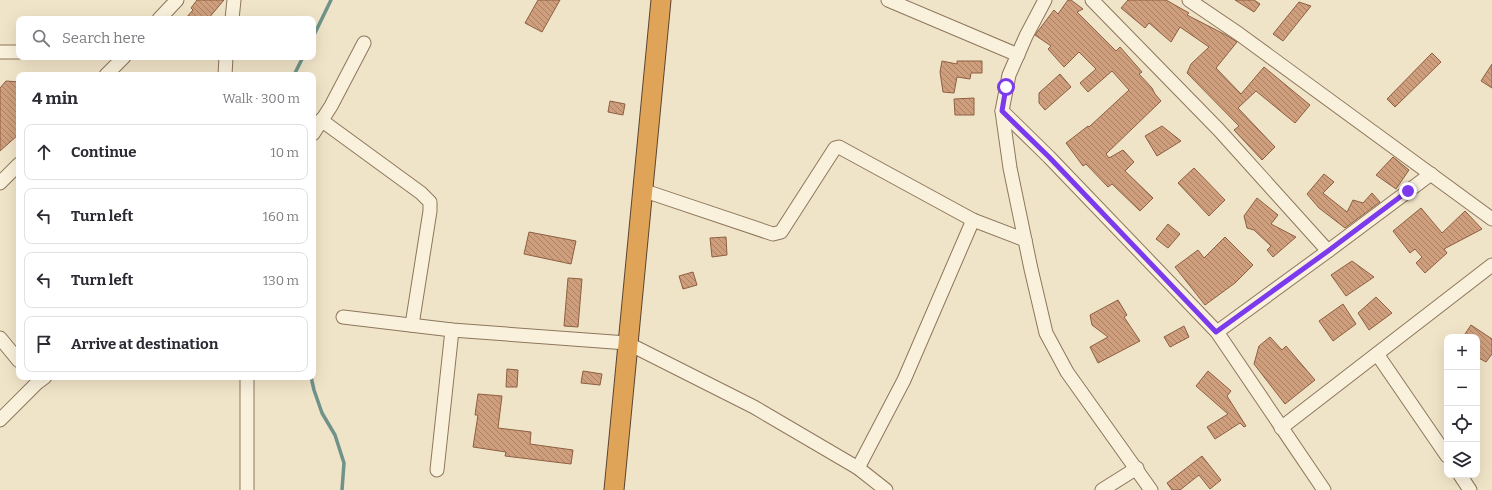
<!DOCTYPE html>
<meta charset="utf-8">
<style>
:root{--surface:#fff;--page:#f2f2f3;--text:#2b2b33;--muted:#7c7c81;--line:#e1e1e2}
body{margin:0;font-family:Bitter,serif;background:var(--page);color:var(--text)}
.controls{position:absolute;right:12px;bottom:12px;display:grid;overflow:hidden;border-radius:8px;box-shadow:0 4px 16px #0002}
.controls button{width:36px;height:36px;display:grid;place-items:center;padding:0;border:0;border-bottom:1px solid var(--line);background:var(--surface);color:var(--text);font:20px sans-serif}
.stop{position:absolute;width:12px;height:12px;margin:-9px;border:3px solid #7c3aed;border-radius:50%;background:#fff}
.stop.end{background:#7c3aed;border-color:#fff;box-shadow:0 1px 4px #0008}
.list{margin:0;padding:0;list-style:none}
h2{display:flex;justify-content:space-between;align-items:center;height:52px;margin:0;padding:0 16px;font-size:17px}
h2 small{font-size:13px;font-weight:400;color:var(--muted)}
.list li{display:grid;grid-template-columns:26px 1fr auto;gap:12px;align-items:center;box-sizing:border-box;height:56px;margin:0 8px 8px;padding:0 8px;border:1px solid var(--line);border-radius:8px}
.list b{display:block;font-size:15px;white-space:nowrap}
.list em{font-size:13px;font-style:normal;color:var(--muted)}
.icon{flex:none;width:22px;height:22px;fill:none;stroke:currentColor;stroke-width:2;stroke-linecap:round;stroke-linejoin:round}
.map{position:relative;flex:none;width:1492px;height:490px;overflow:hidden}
.search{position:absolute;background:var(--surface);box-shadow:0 4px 16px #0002;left:16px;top:16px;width:300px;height:44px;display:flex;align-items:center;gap:10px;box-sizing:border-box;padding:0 14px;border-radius:8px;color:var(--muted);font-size:15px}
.panel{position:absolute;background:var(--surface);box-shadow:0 4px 16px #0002;left:16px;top:72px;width:300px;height:308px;border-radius:8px}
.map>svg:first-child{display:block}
</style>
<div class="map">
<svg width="1492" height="490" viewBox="0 0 1492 490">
<defs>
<pattern id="building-back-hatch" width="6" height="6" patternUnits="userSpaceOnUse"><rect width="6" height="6" fill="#cf9f7d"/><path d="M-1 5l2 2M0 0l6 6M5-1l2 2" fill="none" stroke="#a98266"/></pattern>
</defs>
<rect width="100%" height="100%" fill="#f0e4c8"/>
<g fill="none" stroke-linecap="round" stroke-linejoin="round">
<!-- stream -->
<g stroke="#6f938a" stroke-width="3.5">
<polyline points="313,37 331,0"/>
<polyline points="294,75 303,57"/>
<polyline points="311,377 314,390 322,413 335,435 344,463 342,490"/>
</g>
</g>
<!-- building -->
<g fill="url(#building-back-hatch)" stroke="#8d5f41">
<polygon points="197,0 224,0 208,19 185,19 193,10 191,8"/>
<polygon points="538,0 560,0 542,32 525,23"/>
<polygon points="1068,0 1071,0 1083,9 1077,12 1116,51 1120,47 1142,72 1139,74 1152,88 1155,94 1161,101 1106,154 1109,158 1123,150 1134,162 1125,171 1153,198 1140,211 1112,184 1108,187 1086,164 1083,166 1066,143 1088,126 1089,127 1129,90 1112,71 1088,92 1080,83 1096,69 1079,52 1064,67 1048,49 1051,46 1035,35 1054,10 1058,14"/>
<polygon points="1128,0 1166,0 1189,13 1187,15 1226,35 1237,42 1216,68 1241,94 1264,67 1310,105 1295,123 1256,91 1238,108 1275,147 1262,160 1234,130 1239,126 1187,73 1191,64 1209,47 1180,27 1171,42 1149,23 1145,28 1121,8"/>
<polygon points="1235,0 1254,0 1260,4 1254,12"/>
<polygon points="1299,2 1311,6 1283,41 1273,34"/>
<polygon points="1432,53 1441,62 1395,107 1387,99"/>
<polygon points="942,61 957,64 957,61 982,61 982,73 971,73 970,79 957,77 954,93 943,92 940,72"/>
<polygon points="1492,64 1492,88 1481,81"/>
<polygon points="1060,74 1071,87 1045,110 1039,103 1039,93"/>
<polygon points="6,81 19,82 19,134 0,151 0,88"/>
<polygon points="974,98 974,115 955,115 954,99"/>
<polygon points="610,101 625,104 623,115 608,112"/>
<polygon points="1162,126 1181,141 1157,156 1145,136"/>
<polygon points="1393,157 1409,170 1396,189 1376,175"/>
<polygon points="1194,168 1225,200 1209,216 1178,183"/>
<polygon points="1324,174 1334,182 1323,193 1347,212 1353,200 1363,203 1372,193 1380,202 1345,228 1319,208 1307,194"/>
<polygon points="1257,198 1278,215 1271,224 1296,237 1273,257 1267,250 1271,246 1254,230 1247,228 1244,216"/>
<polygon points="1421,208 1442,233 1465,211 1482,229 1444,249 1447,253 1425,273 1416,263 1422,257 1415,249 1410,253 1393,231"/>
<polygon points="1168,224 1180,234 1168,248 1156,239"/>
<polygon points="529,232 576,241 571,264 524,254"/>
<polygon points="726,237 727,255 712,257 710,238"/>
<polygon points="1225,237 1253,265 1235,283 1205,305 1175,267 1198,250 1204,258"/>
<polygon points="1352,261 1374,277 1346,296 1331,275"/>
<polygon points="693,272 697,285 683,289 679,276"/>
<polygon points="568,278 582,279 578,327 564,326"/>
<polygon points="1376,297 1392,313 1369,330 1358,313"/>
<polygon points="1118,300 1127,315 1124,317 1140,341 1098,363 1090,347 1108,337 1092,325 1090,315"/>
<polygon points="1343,304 1356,324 1333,341 1319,321"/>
<polygon points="1471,325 1492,339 1492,354 1486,362 1477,357 1477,337 1463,337"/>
<polygon points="1184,326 1189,337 1170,347 1164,337"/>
<polygon points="1270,337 1282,350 1286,346 1315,380 1285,404 1254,364 1259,346"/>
<polygon points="507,369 518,370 517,387 506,387"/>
<polygon points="583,371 602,374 600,385 581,383"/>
<polygon points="1208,371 1231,391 1227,396 1246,426 1244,427 1240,423 1215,439 1207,427 1228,414 1196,386"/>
<polygon points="478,394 502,396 498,428 531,432 530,444 573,450 571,464 505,456 506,452 473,447 478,415 475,415"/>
<polygon points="1202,456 1221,480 1210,489 1199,475 1180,490 1172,490 1167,483"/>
</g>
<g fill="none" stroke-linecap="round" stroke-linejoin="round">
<defs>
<g id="minor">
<polyline points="888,0 1018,55"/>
<polyline points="1045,0 1026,36 1009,75 1002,111 1010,168 1031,269 1046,333 1067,372 1151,490"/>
<polyline points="1092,0 1219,130 1328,251"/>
<polyline points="1189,0 1239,34 1492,219"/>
<polyline points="159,19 177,0"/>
<polyline points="232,19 234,0"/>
<polyline points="0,52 19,52"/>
<polyline points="106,75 124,57"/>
<polyline points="225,75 226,57"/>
<polyline points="1002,111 1049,157 1217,332 1324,490"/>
<polyline points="321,120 421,193 430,202 430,211 412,325"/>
<polyline points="313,134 331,106 364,43"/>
<polyline points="0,183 19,164"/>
<polyline points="642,190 773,234 781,232 835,148 839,147 973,220 1025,240"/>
<polyline points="343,317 452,330 627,343 754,407 858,468 886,490"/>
<polyline points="1217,332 1328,251 1431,174"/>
<polyline points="0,338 19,361"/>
<polyline points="1377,354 1447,456"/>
<polyline points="0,420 37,383 45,377"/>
<polyline points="1281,428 1492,265"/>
<polyline points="858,468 904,380 973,220"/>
<polyline points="437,470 452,330"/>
<polyline points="1460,475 1470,490"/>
<polyline points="247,490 247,377"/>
<polyline points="1102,490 1137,468"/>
</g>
<polyline id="highway" points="614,490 661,0"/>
</defs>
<!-- minor casing -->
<use href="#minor" stroke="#8d765c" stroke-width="15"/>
<!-- highway casing -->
<use href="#highway" stroke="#5b4430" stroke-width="21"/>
<!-- minor -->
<use href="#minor" stroke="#faf1dc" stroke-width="13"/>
<!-- highway -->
<use href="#highway" stroke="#e0a458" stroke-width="19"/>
</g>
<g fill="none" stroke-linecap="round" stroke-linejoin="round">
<!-- route -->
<polyline stroke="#7c3aed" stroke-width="5" points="1006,87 1002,111 1049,157 1216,332 1328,251 1408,191"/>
</g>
</svg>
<div class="controls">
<button>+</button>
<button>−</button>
<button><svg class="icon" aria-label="locate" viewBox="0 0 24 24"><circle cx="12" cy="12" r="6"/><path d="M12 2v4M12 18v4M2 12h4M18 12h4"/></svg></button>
<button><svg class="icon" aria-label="layers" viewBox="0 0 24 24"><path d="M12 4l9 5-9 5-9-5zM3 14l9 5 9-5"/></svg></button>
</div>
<div class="stop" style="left:1006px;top:87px"></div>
<div class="stop end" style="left:1408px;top:191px"></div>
<div class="search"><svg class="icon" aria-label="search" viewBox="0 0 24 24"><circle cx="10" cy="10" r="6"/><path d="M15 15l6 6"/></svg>Search here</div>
<section class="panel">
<h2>4 min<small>Walk · 300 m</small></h2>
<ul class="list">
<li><svg class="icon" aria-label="ahead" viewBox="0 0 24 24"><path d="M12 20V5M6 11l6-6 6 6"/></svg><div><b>Continue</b></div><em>10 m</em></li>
<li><svg class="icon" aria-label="left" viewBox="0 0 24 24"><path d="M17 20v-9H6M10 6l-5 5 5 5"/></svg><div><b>Turn left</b></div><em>160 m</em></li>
<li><svg class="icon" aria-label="left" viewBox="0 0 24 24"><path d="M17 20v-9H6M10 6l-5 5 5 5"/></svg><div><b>Turn left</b></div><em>130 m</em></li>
<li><svg class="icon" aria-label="arrive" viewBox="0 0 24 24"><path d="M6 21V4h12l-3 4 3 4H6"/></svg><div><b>Arrive at destination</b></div></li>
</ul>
</section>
</div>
